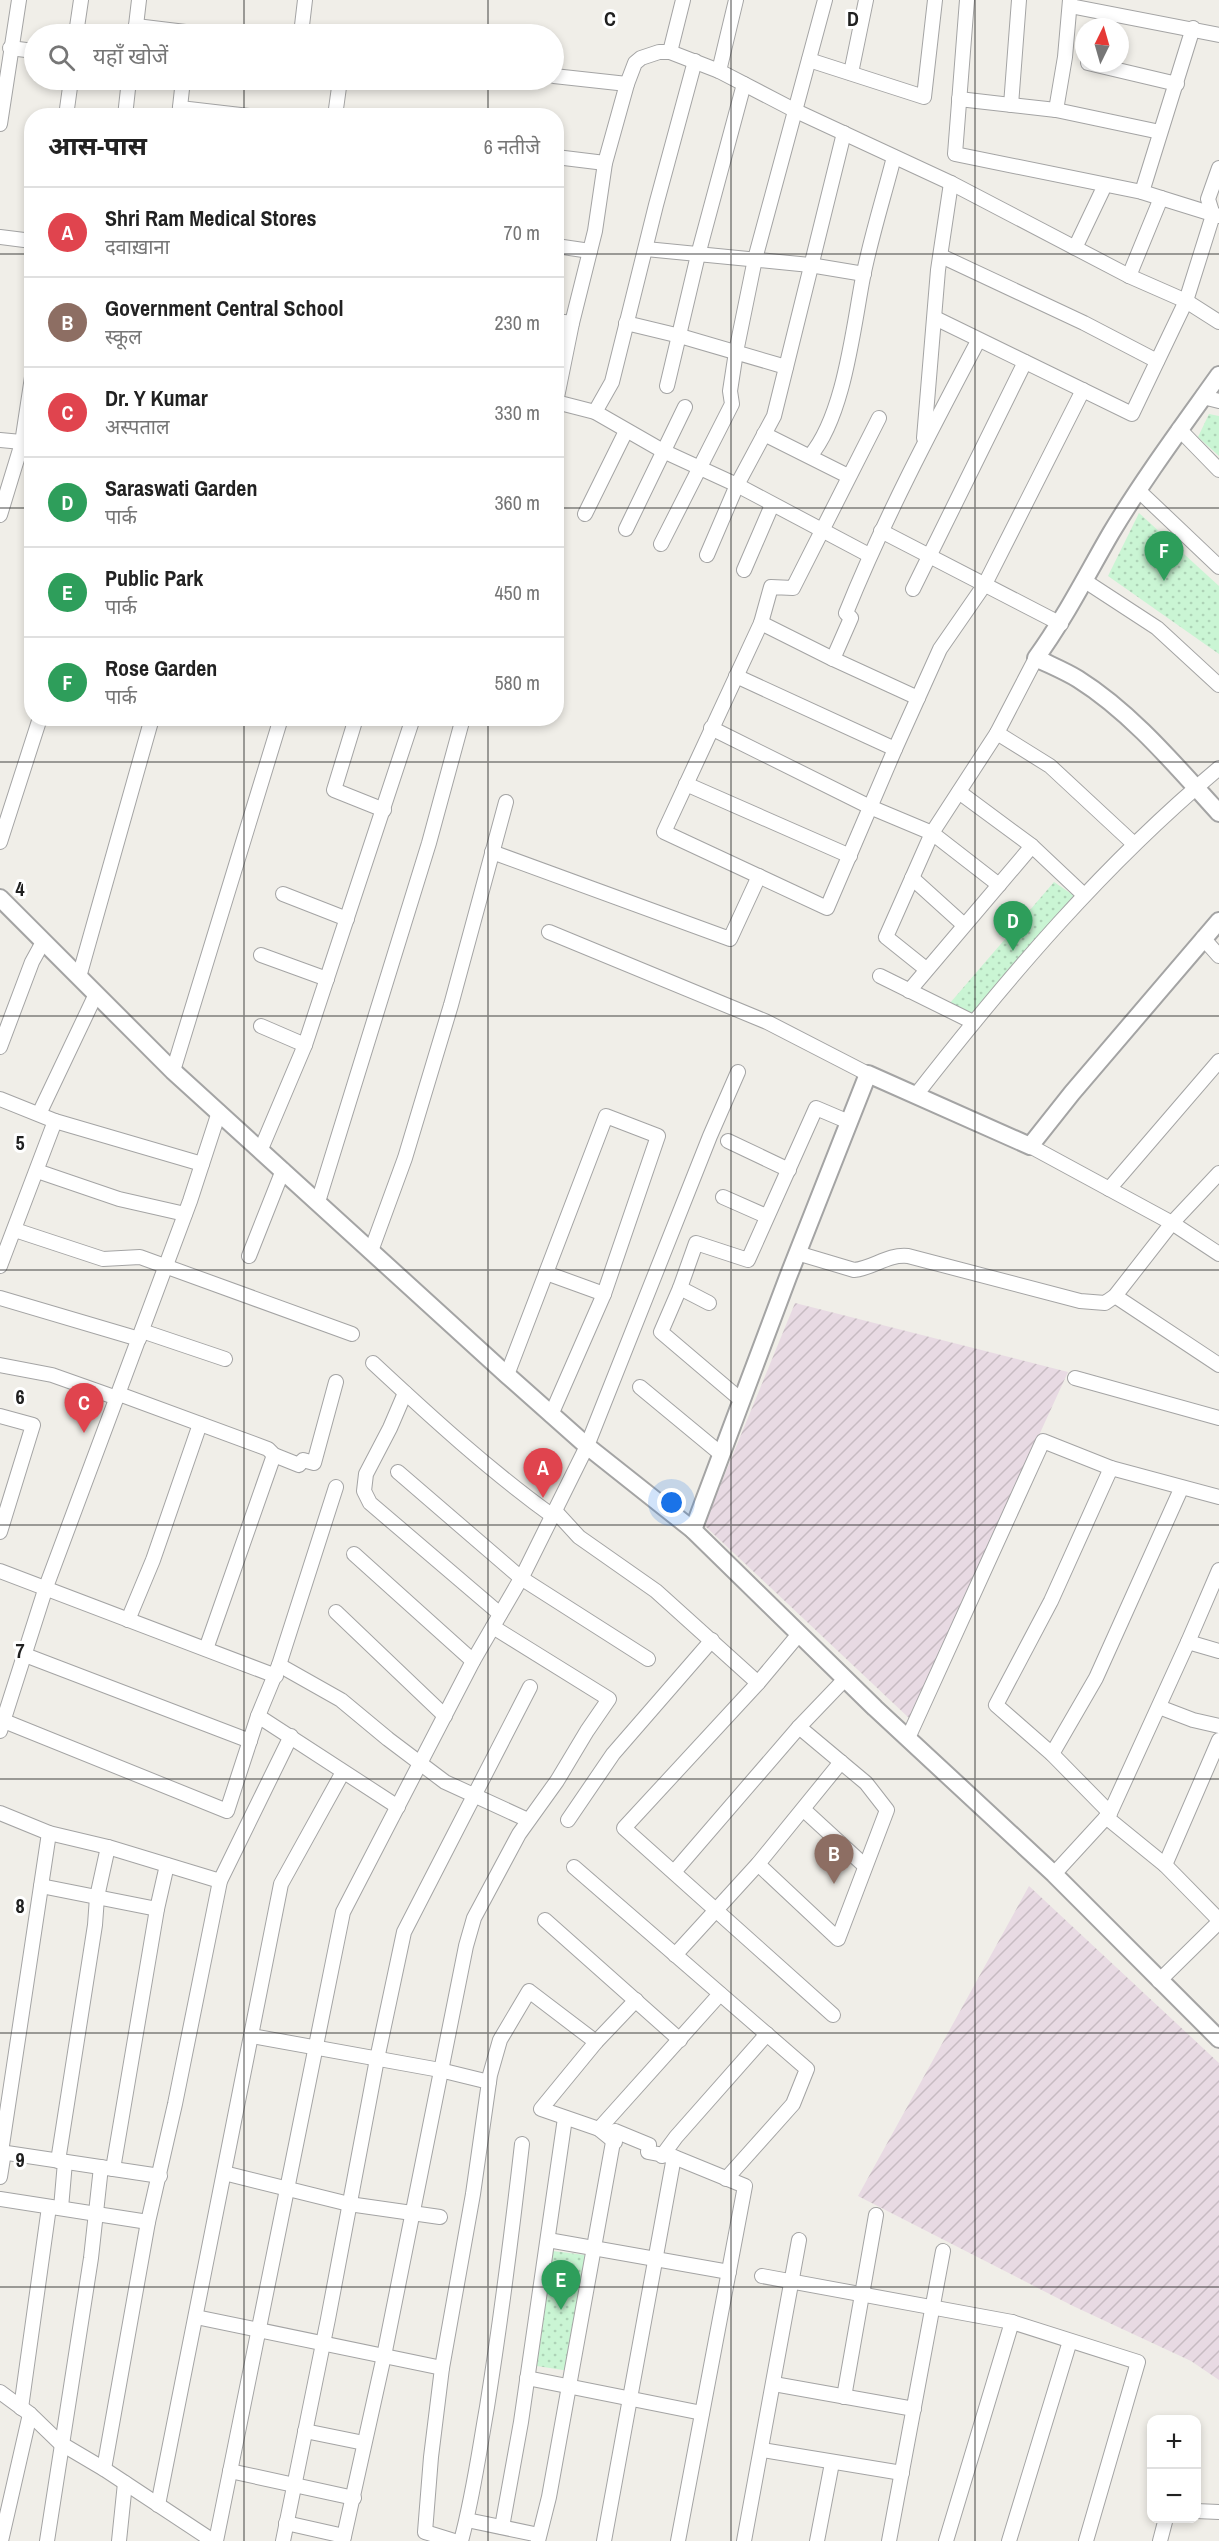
<!DOCTYPE html>
<html lang="hi">
<meta charset="utf-8">
<style>
:root{--surface:#fff;--page:#f2f2f2;--text:#222;--muted:#767676;--line:#e0e0e0;--accent:#bd2f13}
body{margin:0;font-family:"Archivo Narrow","Noto Sans Devanagari",sans-serif;background:var(--page);color:var(--text)}
.controls{position:absolute;right:18px;bottom:18px;display:grid;overflow:hidden;border-radius:12px;box-shadow:0 3px 9px #0003}
.controls button{width:54px;height:54px;display:grid;place-items:center;padding:0;border:0;border-bottom:2px solid var(--line);background:var(--surface);color:var(--text);font:30px sans-serif}
.compass{position:absolute;left:1075px;top:18px;width:54px;height:54px;border-radius:50%;background:var(--surface);box-shadow:0 3px 9px #0003;rotate:5deg}
.you{position:absolute;left:672px;top:1503px;width:21px;height:21px;margin:-15px;border:4px solid #fff;border-radius:50%;background:#1a73e8;box-shadow:0 0 0 9px #1a73e833}
.badge{display:grid;place-items:center;width:39px;height:39px;border-radius:50%;background:var(--accent);color:#fff;font-size:20px;font-weight:700}
.pin{position:absolute;translate:-50% -50px;filter:drop-shadow(0 2px 3px #0008)}
.pin::after{content:'';position:absolute;top:32px;width:21px;height:18px;background:inherit;clip-path:polygon(0 0,100% 0,50% 100%)}
.list{margin:0;padding:0;list-style:none}
h2{display:flex;justify-content:space-between;align-items:center;height:78px;margin:0;padding:0 24px;font-size:26px}
h2 small{font-size:20px;font-weight:400;color:var(--muted)}
.list li{display:grid;grid-template-columns:39px 1fr auto;gap:18px;align-items:center;box-sizing:border-box;height:90px;padding:0 24px;border-top:2px solid var(--line)}
.list b{display:block;font-size:22px;white-space:nowrap}
.list p{margin:0;font-size:20px;white-space:nowrap;color:var(--muted)}
.list em{font-size:20px;font-style:normal;color:var(--muted)}
.icon{flex:none;width:33px;height:33px;fill:none;stroke:currentColor;stroke-width:2;stroke-linecap:round;stroke-linejoin:round}
.map{position:relative;flex:none;width:1219px;height:2541px;overflow:hidden}
.search{position:absolute;background:var(--surface);box-shadow:0 3px 9px #0003;left:24px;top:24px;width:540px;height:66px;display:flex;align-items:center;gap:15px;box-sizing:border-box;padding:0 21px;border-radius:33px;color:var(--muted);font-size:22px}
.panel{position:absolute;background:var(--surface);box-shadow:0 3px 9px #0003;left:24px;top:108px;width:540px;height:618px;border-radius:24px}
.map>svg:first-child{display:block}
</style>
<div class="map">
<svg width="1219" height="2541" viewBox="0 0 1219 2541">
<defs>
<pattern id="industrial-furrows" width="10" height="10" patternUnits="userSpaceOnUse" patternTransform="scale(1.5)"><rect width="10" height="10" fill="#e8dae3"/><path d="M-1 1l2-2M0 10L10 0M9 11l2-2" fill="none" stroke="#c7bbc2"/></pattern>
<pattern id="park-dots" width="8" height="8" patternUnits="userSpaceOnUse" patternTransform="scale(1.5)"><rect width="8" height="8" fill="#caf5d4"/><path d="M2 2h.1M6 6h.1" fill="none" stroke="#add2b6" stroke-width="1.8" stroke-linecap="round"/></pattern>
</defs>
<rect width="100%" height="100%" fill="#f0eee8"/>
<!-- industrial -->
<g fill="url(#industrial-furrows)">
<polygon points="795,1303 1068,1372 909,1718 704,1525"/>
<polygon points="1029,1886 1219,2063 1219,2380 1191,2361 1073,2306 858,2196"/>
</g>
<!-- park -->
<g fill="url(#park-dots)">
<polygon points="1209,414 1219,416 1219,456 1198,437"/>
<polygon points="1139,513 1219,586 1219,654 1108,576"/>
<polygon points="1054,882 1079,899 973,1016 950,1003"/>
<polygon points="553,2251 585,2255 569,2371 537,2366"/>
</g>
<g fill="none" stroke-linecap="round" stroke-linejoin="round">
<defs>
<g id="minor">
<polyline points="967,0 955,154 1142,192 1193,28"/>
<polyline points="1070,6 1219,35"/>
<polyline points="136,26 202,34"/>
<polyline points="76,34 81,0"/>
<polyline points="135,34 139,0"/>
<polyline points="301,34 305,0"/>
<polyline points="10,48 34,51"/>
<polyline points="670,52 683,0"/>
<polyline points="809,60 924,97 935,0"/>
<polyline points="1088,63 1177,84"/>
<polyline points="719,71 736,0"/>
<polyline points="851,73 866,0"/>
<polyline points="554,76 627,84"/>
<polyline points="959,99 1056,110 1160,132"/>
<polyline points="1011,105 1019,0"/>
<polyline points="180,108 249,116"/>
<polyline points="1056,110 1065,57 1070,0"/>
<polyline points="66,116 71,80"/>
<polyline points="125,116 129,80"/>
<polyline points="179,116 183,80"/>
<polyline points="335,116 340,80"/>
<polyline points="0,124 19,0"/>
<polyline points="556,157 605,163"/>
<polyline points="1161,198 1219,216"/>
<polyline points="0,237 32,241"/>
<polyline points="556,246 590,251"/>
<polyline points="1075,248 1105,185"/>
<polyline points="646,249 810,265 864,274"/>
<polyline points="941,256 1084,323 1157,361"/>
<polyline points="1129,276 1161,198 1142,192"/>
<polyline points="935,318 1132,414 1186,301 1213,215 1208,199 1219,168"/>
<polyline points="556,321 572,323"/>
<polyline points="626,323 680,336 786,367"/>
<polyline points="667,386 698,255 744,84"/>
<polyline points="1203,397 1219,401"/>
<polyline points="556,402 572,323 595,231 605,163 627,84 635,63 641,58 659,52 670,52 719,71 796,111 951,183 1129,276 1186,301 1219,322"/>
<polyline points="556,402 595,412 663,451 737,485 869,555"/>
<polyline points="595,412 612,382 656,205 695,61"/>
<polyline points="879,418 793,588 771,587 761,623 664,832 827,908 895,749 940,649 985,584 1083,390"/>
<polyline points="1179,429 1219,470"/>
<polyline points="764,434 848,476"/>
<polyline points="924,438 938,270 951,183"/>
<polyline points="0,440 32,443"/>
<path d="M810 456C844 416 853 329 863 277 871 237 884 196 894 157"/>
<polyline points="1139,491 1219,567"/>
<polyline points="585,514 626,431"/>
<polyline points="0,515 22,443 32,377"/>
<polyline points="626,529 685,407"/>
<polyline points="881,531 1061,624"/>
<polyline points="661,544 732,404 730,391 736,352 755,259 825,0"/>
<polyline points="707,555 737,485 774,416 844,133"/>
<polyline points="744,570 772,505"/>
<polyline points="1085,581 1157,628 1219,685"/>
<polyline points="913,589 1025,362"/>
<polyline points="761,623 833,659 918,698"/>
<path d="M833 659 851 618 846 613C884 519 931 430 978 341"/>
<polyline points="736,676 895,749"/>
<polyline points="356,718 334,790 384,810"/>
<polyline points="711,728 870,807 932,833 999,885"/>
<polyline points="997,733 1050,766 1134,844"/>
<polyline points="686,784 850,856"/>
<polyline points="959,792 1032,846 1084,895"/>
<polyline points="0,842 40,718"/>
<polyline points="492,852 730,939 759,876"/>
<polyline points="912,878 964,925"/>
<polyline points="283,894 347,919"/>
<polyline points="549,932 767,1022 868,1074"/>
<polyline points="1203,938 1219,956"/>
<polyline points="261,955 327,979"/>
<polyline points="926,969 886,937 932,833 997,733 1036,658"/>
<polyline points="880,976 973,1022"/>
<polyline points="79,977 152,718"/>
<polyline points="909,991 1032,846"/>
<polyline points="261,1026 305,1045"/>
<polyline points="0,1047 32,962 43,942"/>
<polyline points="173,1071 281,718"/>
<path d="M916 1095C1008 977 1104 864 1219 768"/>
<polyline points="0,1099 55,1121 202,1164"/>
<polyline points="39,1114 96,994"/>
<polyline points="728,1141 789,1170"/>
<polyline points="1030,1146 1172,1223 1219,1254"/>
<polyline points="261,1149 305,1045 413,718"/>
<polyline points="37,1171 119,1199 185,1214"/>
<polyline points="1109,1189 1219,1061"/>
<polyline points="723,1197 766,1216"/>
<polyline points="318,1202 429,843 463,718"/>
<polyline points="15,1230 103,1259 140,1257 352,1334"/>
<polyline points="371,1251 405,1158 451,1005 506,802"/>
<path d="M797 1253 854 1270C874 1268 887 1254 908 1256L1080 1301 1105 1303 1115 1296 1172 1223 1219 1173"/>
<polyline points="249,1256 283,1170"/>
<polyline points="0,1266 55,1121"/>
<polyline points="546,1273 604,1294"/>
<polyline points="680,1288 709,1303"/>
<polyline points="1115,1296 1219,1365"/>
<polyline points="0,1298 139,1339"/>
<polyline points="142,1331 225,1359"/>
<path d="M373 1363C431 1417 490 1471 554 1517"/>
<polyline points="0,1365 52,1375 117,1398"/>
<polyline points="507,1375 606,1116 658,1136 604,1294 551,1415"/>
<polyline points="1075,1378 1219,1418"/>
<polyline points="640,1387 721,1454"/>
<polyline points="405,1393 390,1428 366,1474 364,1491 370,1503 500,1614"/>
<polyline points="119,1394 268,1449 274,1455 299,1465 303,1460 314,1463 336,1382"/>
<polyline points="741,1400 661,1332 680,1288 696,1243 748,1260 816,1108 849,1122"/>
<polyline points="0,1416 33,1425 0,1532"/>
<polyline points="398,1472 521,1578 648,1659"/>
<polyline points="556,1512 579,1537 656,1591 758,1683"/>
<polyline points="354,1554 473,1661"/>
<polyline points="0,1571 276,1676"/>
<polyline points="336,1612 445,1716"/>
<polyline points="128,1620 153,1560 200,1424"/>
<polyline points="799,1634 758,1683 624,1828 833,2015"/>
<polyline points="1188,1642 1219,1651"/>
<polyline points="206,1649 274,1455"/>
<polyline points="25,1655 250,1741"/>
<polyline points="279,1665 341,1700 388,1739 445,1782 528,1820"/>
<polyline points="1159,1707 1193,1720 1219,1726"/>
<polyline points="258,1716 398,1807"/>
<polyline points="4,1721 227,1811 258,1716 279,1665 336,1487"/>
<polyline points="0,1731 46,1587 190,1201 219,1112"/>
<polyline points="908,1738 1043,1441 1111,1468 1219,1497"/>
<polyline points="1052,1754 1096,1678 1181,1489"/>
<polyline points="804,1810 865,1866"/>
<polyline points="0,1813 49,1833 108,1847 220,1881"/>
<polyline points="1110,1813 1052,1754 996,1705 1051,1601 1111,1468"/>
<polyline points="1106,1817 1165,1865 1219,1920"/>
<polyline points="568,1820 613,1754 712,1640"/>
<polyline points="758,1864 838,1939 887,1810 866,1783 799,1727"/>
<polyline points="1165,1865 1219,1740"/>
<polyline points="574,1867 807,2069 793,2104 726,2179"/>
<polyline points="674,1872 799,1727 845,1679"/>
<polyline points="1054,1874 1110,1813 1188,1642 1219,1570"/>
<polyline points="41,1886 157,1909"/>
<polyline points="545,1920 680,2040"/>
<polyline points="675,1955 758,1864 841,1762"/>
<polyline points="1159,1981 1219,1922"/>
<polyline points="252,2036 440,2070 489,2082"/>
<polyline points="599,2129 720,1994"/>
<polyline points="615,2142 599,2129 541,2109 596,2042 636,2000"/>
<polyline points="0,2152 160,2176"/>
<polyline points="1,2152 49,1833"/>
<polyline points="662,2156 676,2137 767,2034"/>
<polyline points="58,2161 95,1925 97,1897 108,1847"/>
<polyline points="113,2169 157,1909 167,1865"/>
<polyline points="224,2173 349,2204 440,2217"/>
<polyline points="0,2177 4,2152"/>
<polyline points="0,2199 148,2222"/>
<polyline points="61,2208 65,2162"/>
<polyline points="548,2240 729,2272"/>
<polyline points="762,2276 1012,2322 1138,2362 1086,2541"/>
<polyline points="196,2317 442,2368"/>
<polyline points="527,2378 702,2413"/>
<polyline points="774,2384 914,2409"/>
<polyline points="0,2392 30,2414 60,2443 104,2469 213,2541"/>
<polyline points="844,2397 876,2215"/>
<polyline points="21,2408 49,2207"/>
<polyline points="305,2431 364,2443"/>
<polyline points="762,2450 902,2473"/>
<polyline points="104,2469 148,2222 175,2104 220,1881 291,1736"/>
<polyline points="230,2471 354,2498"/>
<polyline points="158,2505 281,1884 343,1772"/>
<polyline points="1196,2511 1219,2512"/>
<polyline points="467,2520 539,2535"/>
<polyline points="286,2523 344,2536"/>
<polyline points="502,2527 521,2422 565,2118"/>
<polyline points="1,2541 30,2414"/>
<polyline points="47,2541 91,2258 101,2167"/>
<polyline points="119,2541 125,2483"/>
<polyline points="216,2541 343,1912 473,1661 523,1575 587,1446 710,1136 738,1072"/>
<polyline points="283,2541 328,2319 377,2059 404,1932 530,1687"/>
<polyline points="343,2541 384,2356 466,1946 474,1918 519,1834 557,1781 587,1731 609,1699 493,1627"/>
<polyline points="454,2541 425,2532 431,2457 442,2368 473,2194 490,2075 500,2040 529,1991 596,2042"/>
<path d="M461 2541C473 2497 479 2452 487 2407 501 2319 512 2232 522 2144"/>
<polyline points="538,2541 549,2497 615,2131 649,2145 648,2152 674,2157 745,2186 678,2541"/>
<polyline points="604,2541 674,2157"/>
<polyline points="744,2541 799,2240"/>
<polyline points="817,2541 832,2463"/>
<polyline points="889,2541 943,2251"/>
<polyline points="946,2541 1012,2322"/>
<polyline points="1009,2541 1070,2341"/>
<polyline points="1160,2541 1166,2518"/>
</g>
<g id="tertiary">
<path d="M1219 375C1182 427 1144 478 1111 533 1086 576 1065 618 1036 658 1050 665 1065 671 1078 679 1132 713 1176 766 1219 813"/>
<polyline points="0,898 173,1071 507,1375 587,1446 693,1530 875,1708 1054,1874 1219,2039"/>
<polyline points="693,1530 788,1277 868,1074 1030,1146 1072,1093 1219,921"/>
</g>
</defs>
<!-- minor casing -->
<use href="#minor" stroke="#a4a4a4" stroke-width="16"/>
<!-- tertiary casing -->
<use href="#tertiary" stroke="#a4a4a4" stroke-width="20"/>
<!-- minor -->
<use href="#minor" stroke="#fff" stroke-width="14"/>
<!-- tertiary -->
<use href="#tertiary" stroke="#fff" stroke-width="16"/>
</g>
<!-- grid -->
<path fill="none" stroke="#202020" stroke-width="1.5" stroke-opacity="0.55" d="M244 0V34M488 0V34M731 0V2541M975 0V2541M244 80V116M488 80V116M0 254H32M556 254H1219M0 508H32M556 508H1219M244 718V2541M488 718V2541M0 762H1219M0 1016H1219M0 1270H1219M0 1525H1219M0 1779H1219M0 2033H1219M0 2287H1219"/>
<g font-size="20" text-anchor="middle" font-weight="bold" fill="#202020" stroke="#fff" stroke-width="6" stroke-linejoin="round" paint-order="stroke">
<text x="610" y="26">C</text>
<text x="853" y="26">D</text>
<text x="20" y="896">4</text>
<text x="20" y="1150">5</text>
<text x="20" y="1404">6</text>
<text x="20" y="1658">7</text>
<text x="20" y="1913">8</text>
<text x="20" y="2167">9</text>
</g>
</svg>
<div class="controls">
<button>+</button>
<button>−</button>
</div>
<svg class="compass" viewBox="-18 -18 36 36"><path d="M0-13l5 13h-10z" fill="#e53935"/><path d="M0 13l5-13h-10z" fill="#767676"/></svg>
<div class="you"></div>
<div class="pin badge" style="left:543px;top:1498px;background:#e0444e">A</div>
<div class="pin badge" style="left:834px;top:1884px;background:#8d6e63">B</div>
<div class="pin badge" style="left:84px;top:1433px;background:#e0444e">C</div>
<div class="pin badge" style="left:1013px;top:951px;background:#2e9e5b">D</div>
<div class="pin badge" style="left:561px;top:2310px;background:#2e9e5b">E</div>
<div class="pin badge" style="left:1164px;top:581px;background:#2e9e5b">F</div>
<div class="search"><svg class="icon" aria-label="search" viewBox="0 0 24 24"><circle cx="10" cy="10" r="6"/><path d="M15 15l6 6"/></svg>यहाँ खोजें</div>
<section class="panel">
<h2>आस-पास<small>6 नतीजे</small></h2>
<ul class="list">
<li><span class="badge" style="background:#e0444e">A</span><div><b>Shri Ram Medical Stores</b><p>दवाख़ाना</p></div><em>70 m</em></li>
<li><span class="badge" style="background:#8d6e63">B</span><div><b>Government Central School</b><p>स्कूल</p></div><em>230 m</em></li>
<li><span class="badge" style="background:#e0444e">C</span><div><b>Dr. Y Kumar</b><p>अस्पताल</p></div><em>330 m</em></li>
<li><span class="badge" style="background:#2e9e5b">D</span><div><b>Saraswati Garden</b><p>पार्क</p></div><em>360 m</em></li>
<li><span class="badge" style="background:#2e9e5b">E</span><div><b>Public Park</b><p>पार्क</p></div><em>450 m</em></li>
<li><span class="badge" style="background:#2e9e5b">F</span><div><b>Rose Garden</b><p>पार्क</p></div><em>580 m</em></li>
</ul>
</section>
</div>
